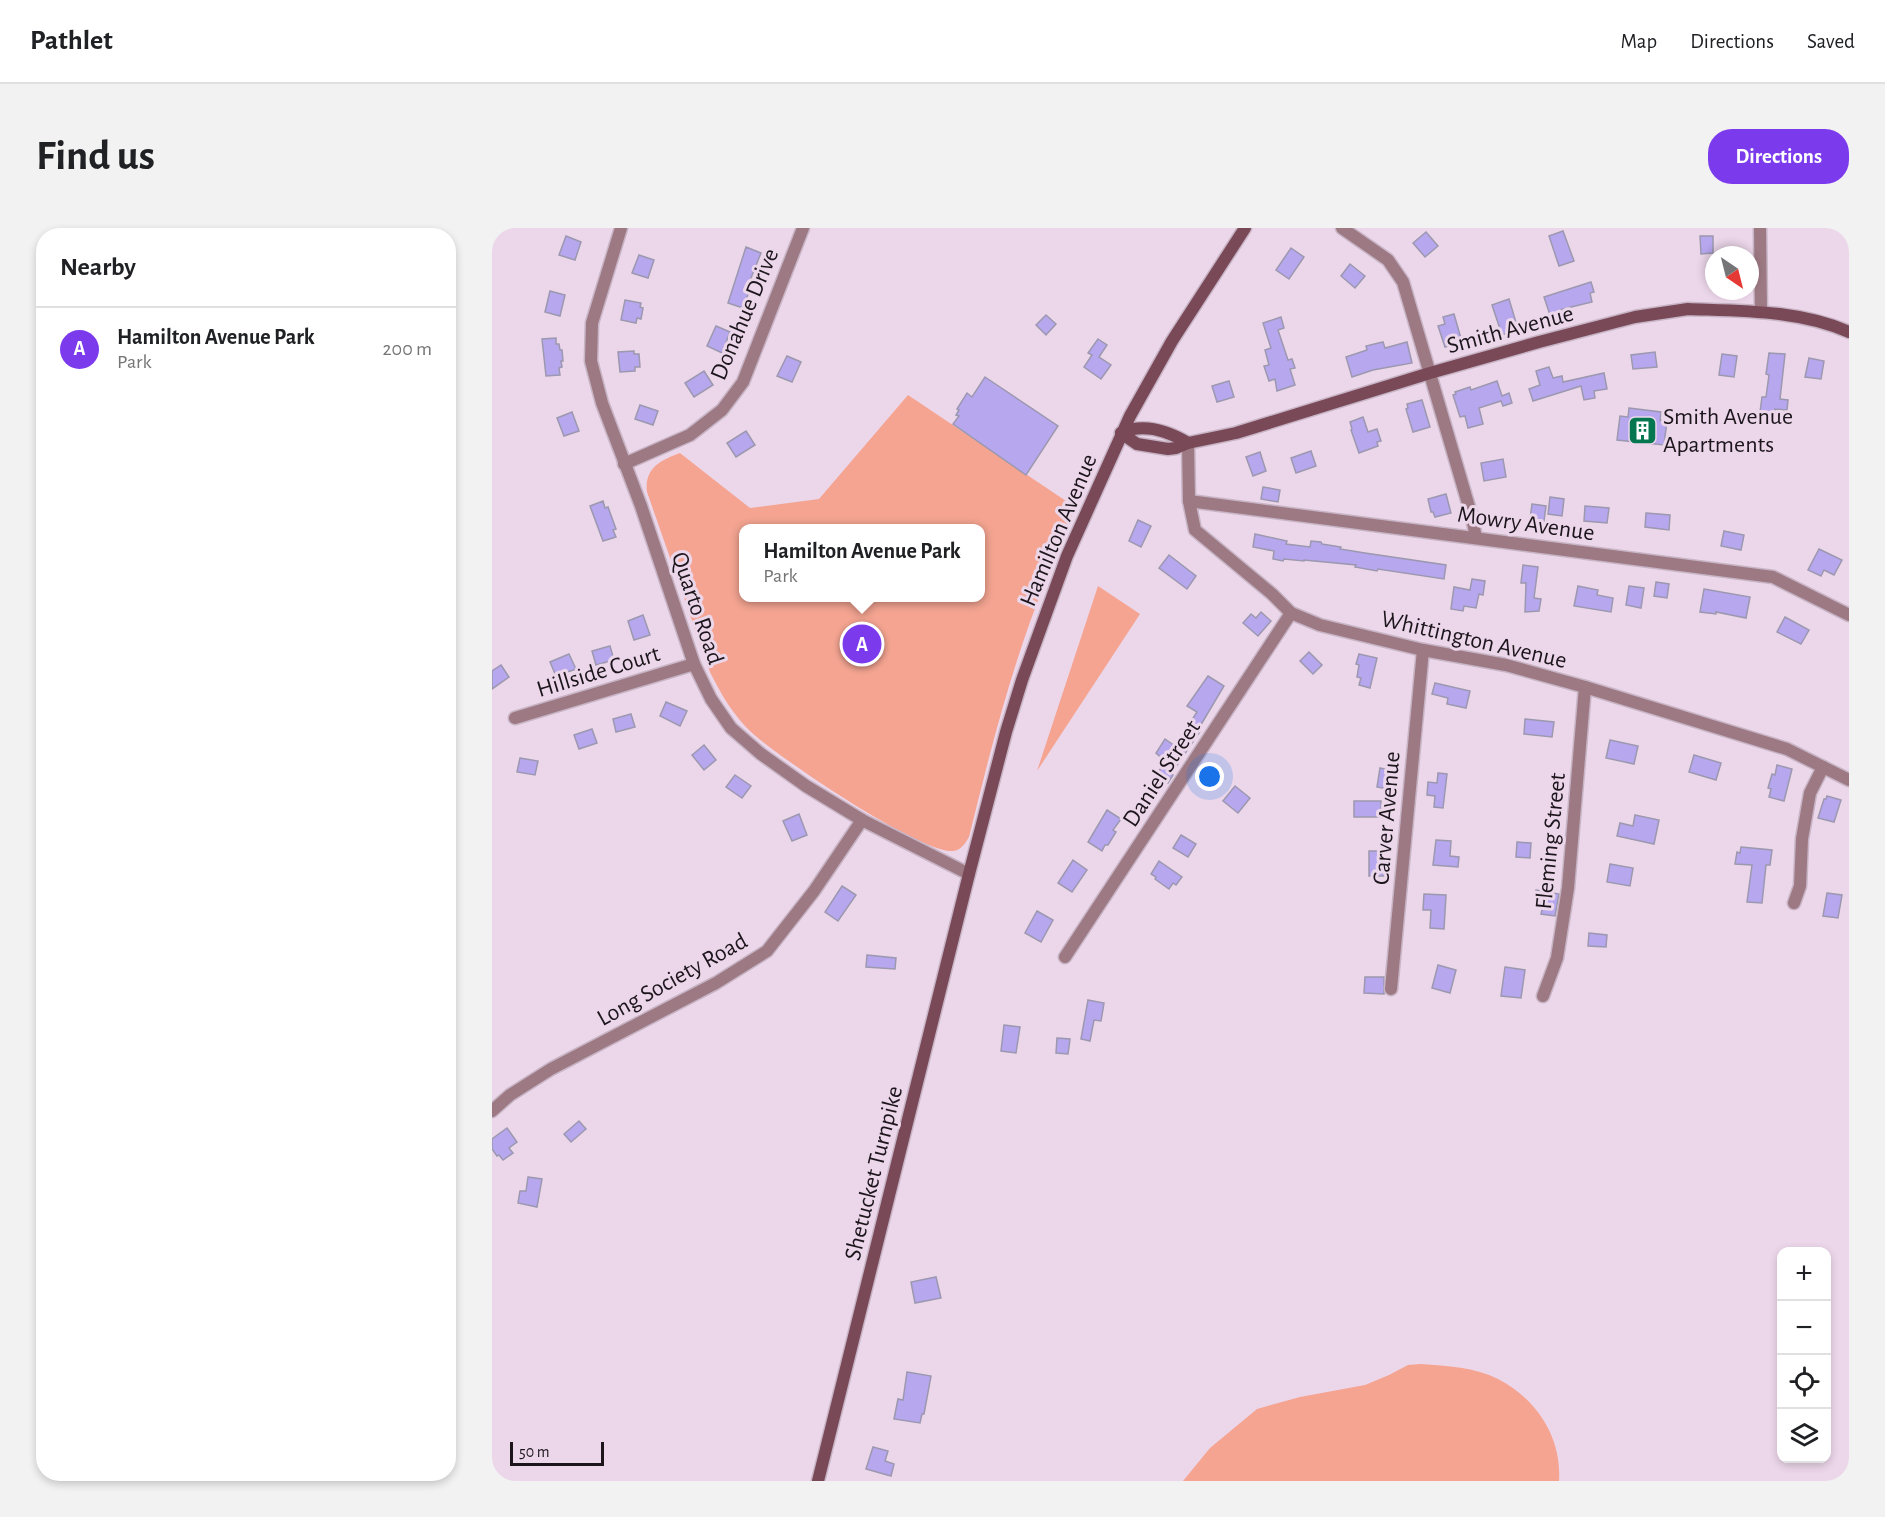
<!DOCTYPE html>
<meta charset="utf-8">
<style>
:root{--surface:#fff;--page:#f2f2f2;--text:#202124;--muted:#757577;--line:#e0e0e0;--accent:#7c3aed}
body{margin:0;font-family:"Alegreya Sans",sans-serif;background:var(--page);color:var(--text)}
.controls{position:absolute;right:18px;bottom:18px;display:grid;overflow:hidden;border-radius:12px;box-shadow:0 3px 9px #0003}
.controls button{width:54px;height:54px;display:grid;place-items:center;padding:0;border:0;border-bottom:2px solid var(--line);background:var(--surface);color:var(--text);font:30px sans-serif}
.compass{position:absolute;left:1213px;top:18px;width:54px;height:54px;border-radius:50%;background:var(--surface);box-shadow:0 3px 9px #0003;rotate:145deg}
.scale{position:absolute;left:18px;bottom:15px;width:94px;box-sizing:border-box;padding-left:6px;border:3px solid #1c151c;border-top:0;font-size:16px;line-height:21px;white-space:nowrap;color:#1c151c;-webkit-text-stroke:4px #ecd7ea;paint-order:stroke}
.you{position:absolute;left:718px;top:549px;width:21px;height:21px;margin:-15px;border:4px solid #fff;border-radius:50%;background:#1a73e8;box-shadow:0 0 0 9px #1a73e833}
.badge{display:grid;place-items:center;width:39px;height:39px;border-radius:50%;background:var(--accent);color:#fff;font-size:20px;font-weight:700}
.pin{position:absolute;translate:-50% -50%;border:3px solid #fff;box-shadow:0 2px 6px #0006}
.popup{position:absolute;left:247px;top:296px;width:246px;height:78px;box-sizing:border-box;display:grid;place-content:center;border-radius:12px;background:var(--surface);filter:drop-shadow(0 2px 4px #0005);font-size:20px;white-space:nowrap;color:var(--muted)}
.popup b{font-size:22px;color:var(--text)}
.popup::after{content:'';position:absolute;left:50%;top:100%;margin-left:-12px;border:12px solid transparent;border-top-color:var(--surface)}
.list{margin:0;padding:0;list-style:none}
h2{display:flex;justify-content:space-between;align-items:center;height:78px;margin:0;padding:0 24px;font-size:26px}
h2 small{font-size:20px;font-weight:400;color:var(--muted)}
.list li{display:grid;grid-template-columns:39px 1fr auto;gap:18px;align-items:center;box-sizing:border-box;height:84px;padding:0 24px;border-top:2px solid var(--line)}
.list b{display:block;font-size:22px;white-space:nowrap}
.list p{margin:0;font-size:20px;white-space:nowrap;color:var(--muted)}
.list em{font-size:20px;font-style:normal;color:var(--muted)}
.icon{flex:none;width:33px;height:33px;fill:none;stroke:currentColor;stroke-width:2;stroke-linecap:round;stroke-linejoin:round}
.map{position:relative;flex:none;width:1357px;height:1253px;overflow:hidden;border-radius:24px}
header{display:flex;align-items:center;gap:36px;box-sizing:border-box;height:84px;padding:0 30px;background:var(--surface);border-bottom:2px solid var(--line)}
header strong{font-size:28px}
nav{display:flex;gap:33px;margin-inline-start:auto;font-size:21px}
.intro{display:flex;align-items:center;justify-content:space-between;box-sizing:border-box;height:144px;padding:0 36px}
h1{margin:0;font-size:42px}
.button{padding:15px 27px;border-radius:24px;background:var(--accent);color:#fff;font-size:21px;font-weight:700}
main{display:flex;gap:36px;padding:0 36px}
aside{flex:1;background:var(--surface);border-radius:24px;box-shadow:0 3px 9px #0003}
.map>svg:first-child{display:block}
</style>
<header>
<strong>Pathlet</strong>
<nav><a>Map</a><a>Directions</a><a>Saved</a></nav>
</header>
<div class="intro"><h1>Find us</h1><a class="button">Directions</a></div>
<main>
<aside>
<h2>Nearby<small></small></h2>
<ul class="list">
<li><span class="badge">A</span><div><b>Hamilton Avenue Park</b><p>Park</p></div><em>200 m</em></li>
</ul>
</aside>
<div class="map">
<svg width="1357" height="1253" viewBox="0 0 1357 1253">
<rect width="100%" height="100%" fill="#ecd7ea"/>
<!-- green -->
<g fill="#f4a491" fill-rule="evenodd">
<path d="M416 167 583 279C568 317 552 355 538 394 513 464 495 536 477 609 473 616 469 622 461 623 429 626 286 529 259 504 241 487 229 466 218 444L155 264C152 240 169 232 188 225L258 280 327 271ZM252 300H488V370H252Z"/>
<polygon points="606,358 648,386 545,543"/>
<path d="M929 1136C955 1138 983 1139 1006 1151 1045 1171 1070 1210 1067 1253H691L718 1220 765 1181 808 1169 873 1157 897 1147 916 1137Z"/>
</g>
<!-- building -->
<g fill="#b7a7ef" stroke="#9c98af" stroke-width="1.5">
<polygon points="1071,3 1082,33 1067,38 1057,8"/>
<polygon points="934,4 946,18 933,29 921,15"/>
<polygon points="74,8 89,14 83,32 67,27"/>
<polygon points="1208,8 1221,8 1221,25 1209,26"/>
<polygon points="254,19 269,25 255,60 258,61 251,80 236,75"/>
<polygon points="799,20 812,29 797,51 784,42"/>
<polygon points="147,27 162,32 156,50 140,45"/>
<polygon points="858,36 873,48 863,60 849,48"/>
<polygon points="1099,54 1102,64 1098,65 1100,74 1071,81 1058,87 1052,69"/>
<polygon points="58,63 73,67 68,88 53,84"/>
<polygon points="1017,71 1026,101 1010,107 1000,77"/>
<polygon points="133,72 149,75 148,79 151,80 149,91 145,90 144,95 129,92"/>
<polygon points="962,86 970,114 953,119 946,98 953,96 951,89"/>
<polygon points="554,87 564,96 554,107 544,97"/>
<polygon points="789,89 792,100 786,102 796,132 800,131 803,140 798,141 803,157 785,163 783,151 777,153 772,138 777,137 773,122 779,120 771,95"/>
<polygon points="224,98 238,104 230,125 215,118"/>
<polygon points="64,110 64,116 67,116 68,122 70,122 71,133 69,133 70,139 67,140 68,147 54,148 50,111"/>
<polygon points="606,111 615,117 607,129 619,137 609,151 592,139 600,127 596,125"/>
<polygon points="891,114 893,120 915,114 920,135 881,142 860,149 854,129 875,122 874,118"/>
<polygon points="142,123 142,126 147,126 148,139 143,139 143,143 128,144 126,124"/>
<polygon points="1163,124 1165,139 1141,141 1139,127"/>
<polygon points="1277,125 1293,126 1288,171 1296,172 1295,182 1283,181 1282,186 1268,184 1270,169 1274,169 1277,147 1274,146"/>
<polygon points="1230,126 1245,128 1242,149 1227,147"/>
<polygon points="295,128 309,134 300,154 285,148"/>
<polygon points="1317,130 1332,133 1329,151 1313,149"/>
<polygon points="1057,139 1061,150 1070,148 1071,154 1112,145 1115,161 1102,163 1103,170 1092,172 1089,158 1041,173 1037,161 1048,157 1044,143"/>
<polygon points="212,143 221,157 202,169 193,155"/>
<polygon points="493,149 566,198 534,247 461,196 467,188 464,187 467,182 465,181 475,165 480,169"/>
<polygon points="737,153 742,169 725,174 720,158"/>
<polygon points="1005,153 1010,168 1017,165 1020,175 1011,178 1009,173 987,180 991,196 976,200 973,188 968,189 961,167 964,166 963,164 978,159 979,162"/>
<polygon points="930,172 938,199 921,204 914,181 916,180 915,176"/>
<polygon points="148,177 166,183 161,197 143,191"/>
<polygon points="1137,180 1169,184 1168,192 1175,193 1172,217 1125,212 1128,188 1136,189"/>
<polygon points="80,184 87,203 72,208 65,190"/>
<polygon points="871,189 876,204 885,201 889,213 885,214 886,218 867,225 859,202 860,201 858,194"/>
<polygon points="254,203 263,217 244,229 235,215"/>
<polygon points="819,223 824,238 804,245 799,230"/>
<polygon points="768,224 774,243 761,248 754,229"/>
<polygon points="1011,231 1014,249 992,253 989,235"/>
<polygon points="771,259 788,262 786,274 769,271"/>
<polygon points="954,266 959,285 943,289 941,284 939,284 936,271"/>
<polygon points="1058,269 1072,271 1070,288 1056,286"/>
<polygon points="111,273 113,280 116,279 124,301 121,302 124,309 111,313 98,278"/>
<polygon points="1040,276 1054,278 1051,301 1037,299"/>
<polygon points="1093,278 1117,280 1115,295 1092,293"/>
<polygon points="1154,285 1178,287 1177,302 1153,299"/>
<polygon points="646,292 659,298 649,319 637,313"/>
<polygon points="1232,303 1252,307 1249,322 1229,318"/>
<polygon points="763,306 795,313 794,316 818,319 819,313 829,314 830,316 849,319 848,321 873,325 954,337 952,351 886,341 885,343 863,339 864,337 812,332 812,333 792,331 791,333 781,331 782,323 761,319"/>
<polygon points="1327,321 1350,332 1342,347 1332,342 1329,348 1316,342"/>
<polygon points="677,327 704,348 695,361 667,340"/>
<polygon points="1031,337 1046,339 1042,370 1049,371 1047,383 1033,384 1034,355 1029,355"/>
<polygon points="980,351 993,353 991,367 987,366 984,380 972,378 971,383 959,381 962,359 978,362"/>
<polygon points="1164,354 1177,356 1175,370 1162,368"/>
<polygon points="1086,358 1106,362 1105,367 1121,370 1119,384 1082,378"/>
<polygon points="1137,358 1152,360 1149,380 1134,377"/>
<polygon points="1212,361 1258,369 1254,390 1224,384 1224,386 1208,384"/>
<polygon points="769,384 779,393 766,408 751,395 759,386 764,390"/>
<polygon points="151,387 158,407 142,412 136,393"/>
<polygon points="1293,389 1317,402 1309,416 1285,404"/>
<polygon points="118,418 122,432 104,437 100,423"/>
<polygon points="817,424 830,437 821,446 808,433"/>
<polygon points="77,426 84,441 64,448 58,434"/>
<polygon points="867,426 885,430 878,460 867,457 869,450 865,449 867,437 864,436"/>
<polygon points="9,437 17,449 0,461 0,443"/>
<polygon points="716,448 732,458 707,500 709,502 679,546 681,547 676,555 664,548 673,533 664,525 673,511 683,518 705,484 695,478"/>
<polygon points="943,455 978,463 974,480 955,476 956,470 940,466"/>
<polygon points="174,474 195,483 188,498 168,488"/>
<polygon points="139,486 143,499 124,504 121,491"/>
<polygon points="1033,491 1062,494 1060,509 1032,506"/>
<polygon points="100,501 105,515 87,521 82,507"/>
<polygon points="1118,512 1146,518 1142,536 1114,530"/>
<polygon points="212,517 224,532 212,542 200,527"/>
<polygon points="1202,527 1229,535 1224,552 1197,544"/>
<polygon points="28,530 46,533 43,547 25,544"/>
<polygon points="1285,537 1300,541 1292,573 1277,569 1279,561 1276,560 1280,546 1283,547"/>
<polygon points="888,540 904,543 901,562 885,559"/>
<polygon points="946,545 955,546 951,580 942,579 943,568 935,567 936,554 945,555"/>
<polygon points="243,547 259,558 250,570 234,559"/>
<polygon points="743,558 758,570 746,585 731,573"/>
<polygon points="1335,568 1349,572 1342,594 1326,590 1332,571 1334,571"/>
<rect x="862" y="573" width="27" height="16"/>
<polygon points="615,582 629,591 621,602 624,604 616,617 613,617 610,623 596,614"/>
<polygon points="307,586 315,607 300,613 291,593"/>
<polygon points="1143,587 1167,592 1162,616 1125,608 1128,595 1141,598"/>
<polygon points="689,607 704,616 696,629 681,620"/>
<polygon points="944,612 959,613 958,628 967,629 966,639 941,637"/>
<polygon points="1025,614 1039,615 1038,630 1024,629"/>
<polygon points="1249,619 1280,622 1278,637 1274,637 1270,675 1255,674 1260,637 1243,636 1245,624 1248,625"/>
<rect x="877" y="623" width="15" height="25"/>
<polygon points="581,632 595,642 580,664 566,655"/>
<polygon points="667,633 690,649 684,657 681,655 677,661 663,651 664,649 659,646"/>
<polygon points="1118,636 1141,640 1138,658 1115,654"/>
<polygon points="350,658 364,667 346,693 333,684"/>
<polygon points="1044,662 1067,666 1063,688 1049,686 1051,677 1042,676"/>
<polygon points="1335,665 1350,667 1346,690 1331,688"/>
<polygon points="932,666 954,667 952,701 938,700 939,682 931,682"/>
<polygon points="545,683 561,692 549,714 533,705"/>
<polygon points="1097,705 1115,707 1114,719 1096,718"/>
<polygon points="375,727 404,730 403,741 374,739"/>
<polygon points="946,737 964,742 958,765 940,760"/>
<polygon points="1013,739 1033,742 1029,770 1009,768"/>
<polygon points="873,749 892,749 892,766 872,765"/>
<polygon points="596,772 612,775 609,793 602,792 598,813 589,811"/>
<polygon points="512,797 528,799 524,825 509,823"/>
<polygon points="565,810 578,811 576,826 564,825"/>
<polygon points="87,893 94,901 79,914 72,906"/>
<polygon points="15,900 25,914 17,920 21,925 11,932 7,927 5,928 0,921 0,911"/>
<polygon points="36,949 50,951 45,979 26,975 28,963 34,963"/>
<polygon points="444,1049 449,1070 423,1075 419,1054"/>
<polygon points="415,1144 439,1148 432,1186 430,1186 428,1195 402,1191 406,1171 411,1172"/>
<polygon points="381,1219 396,1223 393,1233 402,1236 399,1248 374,1241"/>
</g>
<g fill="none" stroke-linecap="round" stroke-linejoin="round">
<defs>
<g id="street">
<polyline points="129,0 100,95 99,133 110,175 149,278 202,436 219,471 239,500 269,526 314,558 370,592 477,646"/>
<polyline points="850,0 896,32 911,54 980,289 984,310"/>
<polyline points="1268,0 1269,84"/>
<polyline points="696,215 697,273 703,302 780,366 799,385 828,397 931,422 1014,437 1093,459 1295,521 1357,552"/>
<polyline points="132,236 198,207 230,182 251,154 311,0"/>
<polyline points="697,273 1281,349 1357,387"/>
<polyline points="23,490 202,436"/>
<polyline points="1302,675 1308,658 1310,611 1318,565 1331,539"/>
<polyline points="573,729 799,385"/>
<polyline points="899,761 931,422"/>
<polyline points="1051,768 1065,730 1076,660 1093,459"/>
<polyline points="0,883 18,867 59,841 224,755 275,723 322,663 370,592"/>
</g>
<g id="secondary">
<path d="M629 205 645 216 676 221 684 220 696 215 744 205 938 145 1047 114 1143 89 1196 81C1250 83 1307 82 1357 104"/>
<path d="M629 205C651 195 676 203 696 215"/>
<polyline points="326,1253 477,646 514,504 530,452 575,328 638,188 680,113 753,0"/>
</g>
</defs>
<!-- street casing -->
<use href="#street" stroke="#c7b4c5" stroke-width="15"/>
<!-- secondary casing -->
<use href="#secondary" stroke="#c7b4c5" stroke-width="15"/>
<!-- street -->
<use href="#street" stroke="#9d7983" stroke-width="12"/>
<!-- secondary -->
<use href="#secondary" stroke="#7a4958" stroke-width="12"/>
</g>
<!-- icons -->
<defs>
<symbol id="building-square" viewBox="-11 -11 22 22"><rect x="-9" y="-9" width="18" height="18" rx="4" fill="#047650" stroke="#ecd7ea"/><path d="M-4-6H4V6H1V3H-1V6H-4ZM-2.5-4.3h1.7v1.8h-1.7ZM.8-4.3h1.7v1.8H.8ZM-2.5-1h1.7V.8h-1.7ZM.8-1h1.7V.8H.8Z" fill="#fff"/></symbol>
</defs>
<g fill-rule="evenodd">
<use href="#building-square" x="1134" y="186" width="33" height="33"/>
</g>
<g text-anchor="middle" stroke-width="6" stroke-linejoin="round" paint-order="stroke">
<!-- street labels -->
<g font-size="24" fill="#1c151c" stroke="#ecd7ea">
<text transform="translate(252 86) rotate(-67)" y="8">Donahue Drive</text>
<text transform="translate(1018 101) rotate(-15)" y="8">Smith Avenue</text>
<text transform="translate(1034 295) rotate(8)" y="8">Mowry Avenue</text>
<text transform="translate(566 302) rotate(-67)" y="8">Hamilton Avenue</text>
<text transform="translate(206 380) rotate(71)" y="8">Quarto Road</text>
<text transform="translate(982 411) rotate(13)" y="8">Whittington Avenue</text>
<text transform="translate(106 443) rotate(-17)" y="8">Hillside Court</text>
<text transform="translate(669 545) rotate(-57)" y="8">Daniel Street</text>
<text transform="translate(894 590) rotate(-85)" y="8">Carver Avenue</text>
<text transform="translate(1058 613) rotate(-84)" y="8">Fleming Street</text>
<text transform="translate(180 751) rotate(-29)" y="8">Long Society Road</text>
<text transform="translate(381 945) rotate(-76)" y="8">Shetucket Turnpike</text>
</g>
<!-- poi labels -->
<g font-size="24" fill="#1c151c" stroke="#ecd7ea" text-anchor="start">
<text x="1171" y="196">Smith Avenue<tspan x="1171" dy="28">Apartments</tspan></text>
</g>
</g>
</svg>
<div class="controls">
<button>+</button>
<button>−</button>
<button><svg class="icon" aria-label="locate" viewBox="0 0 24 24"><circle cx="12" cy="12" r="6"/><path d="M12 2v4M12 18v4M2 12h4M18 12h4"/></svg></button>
<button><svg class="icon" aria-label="layers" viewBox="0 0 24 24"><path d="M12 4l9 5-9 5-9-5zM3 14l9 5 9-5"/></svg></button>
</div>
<svg class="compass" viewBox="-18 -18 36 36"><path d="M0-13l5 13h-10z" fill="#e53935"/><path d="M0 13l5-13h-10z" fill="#757577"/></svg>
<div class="scale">50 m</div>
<div class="you"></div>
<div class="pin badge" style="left:370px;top:416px">A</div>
<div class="popup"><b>Hamilton Avenue Park</b>Park</div>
</div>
</main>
